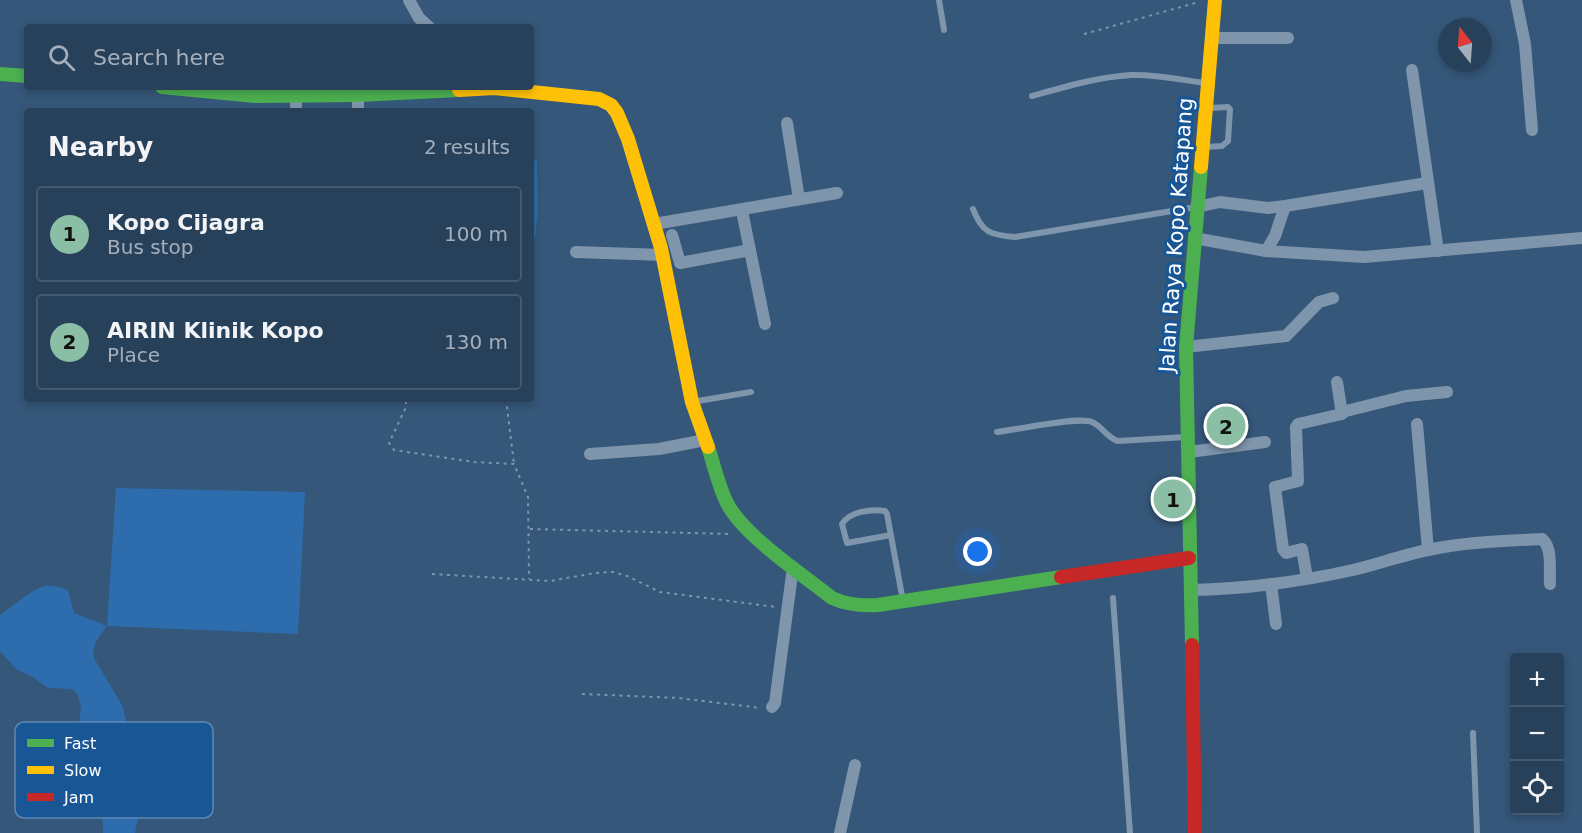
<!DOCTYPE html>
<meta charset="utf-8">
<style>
:root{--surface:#28415b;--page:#304861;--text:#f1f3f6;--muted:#a5afbb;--line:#445a71;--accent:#8abfa5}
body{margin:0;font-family:"DejaVu Sans",sans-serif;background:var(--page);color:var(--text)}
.controls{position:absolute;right:18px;bottom:18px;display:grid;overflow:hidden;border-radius:6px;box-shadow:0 3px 9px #0003}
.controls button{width:54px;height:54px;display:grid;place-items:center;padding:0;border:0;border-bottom:2px solid var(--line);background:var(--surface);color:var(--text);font:30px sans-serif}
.compass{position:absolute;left:1438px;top:18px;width:54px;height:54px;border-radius:50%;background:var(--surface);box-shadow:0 3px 9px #0003;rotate:343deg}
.you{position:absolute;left:978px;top:552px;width:21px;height:21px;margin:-15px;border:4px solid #fff;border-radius:50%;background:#1a73e8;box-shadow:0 0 0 9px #1a73e833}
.badge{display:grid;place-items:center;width:39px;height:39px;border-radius:50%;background:var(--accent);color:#111;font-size:20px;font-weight:700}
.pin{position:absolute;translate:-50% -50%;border:3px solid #fff;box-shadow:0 2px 6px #0006}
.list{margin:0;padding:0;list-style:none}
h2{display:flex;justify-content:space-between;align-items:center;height:78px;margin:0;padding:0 24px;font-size:26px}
h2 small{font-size:20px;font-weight:400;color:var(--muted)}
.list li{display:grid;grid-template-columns:39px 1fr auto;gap:18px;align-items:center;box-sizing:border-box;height:96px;margin:0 12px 12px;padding:0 12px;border:2px solid var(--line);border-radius:6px}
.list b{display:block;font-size:22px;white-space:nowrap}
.list p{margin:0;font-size:20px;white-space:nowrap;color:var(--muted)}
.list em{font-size:20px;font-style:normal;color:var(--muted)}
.icon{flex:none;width:33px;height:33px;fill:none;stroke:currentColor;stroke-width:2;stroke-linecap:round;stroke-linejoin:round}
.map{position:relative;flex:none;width:1582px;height:833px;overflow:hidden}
.search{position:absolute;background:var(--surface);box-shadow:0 3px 9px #0003;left:24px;top:24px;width:510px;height:66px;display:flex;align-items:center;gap:15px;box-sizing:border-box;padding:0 21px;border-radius:6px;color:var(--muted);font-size:22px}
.panel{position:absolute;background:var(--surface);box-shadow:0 3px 9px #0003;left:24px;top:108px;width:510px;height:294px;border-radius:6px}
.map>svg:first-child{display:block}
</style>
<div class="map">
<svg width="1582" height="833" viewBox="0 0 1582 833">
<rect width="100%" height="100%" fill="#355779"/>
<!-- green -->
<g fill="#2d6dad">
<polygon points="531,160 537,161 538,211 535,238 531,238"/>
<path d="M116 488 305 492 298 634 107 626C100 635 91 646 94 658L122 705 133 747C120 777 132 781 138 810 139 817 136 826 135 833H103C104 814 96 787 75 781 68 779 59 783 52 785L49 761 59 754 76 749 80 741 78 730 81 707 78 695 73 689 48 688 31 676 16 669 0 651V615C13 607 31 589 45 586 51 584 62 588 68 590L74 613 107 626Z"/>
</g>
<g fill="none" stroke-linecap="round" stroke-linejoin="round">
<!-- path -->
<g stroke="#7f95ab" stroke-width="2" stroke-dasharray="3 4.5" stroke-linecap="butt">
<polyline points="1084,34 1199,2"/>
<polyline points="506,399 514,464"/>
<polyline points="406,401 406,407 389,443 394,450 474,462 514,464 528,497 529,579"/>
<polyline points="530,529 731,534"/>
<polyline points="432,574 550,581 595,573 613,572 627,576 660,592 776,607"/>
<polyline points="582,694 678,698 761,708"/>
</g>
<!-- lane -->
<g stroke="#7f95ab" stroke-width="6">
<polyline points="939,0 944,30"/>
<path d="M1032 96C1064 87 1097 77 1131 75 1156 74 1181 80 1205 83"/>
<polyline points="1206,147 1222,146 1228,141 1230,109 1228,107 1210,108"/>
<path d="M973 209C982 233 991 235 1015 237L1196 207"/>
<polyline points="692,402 751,392"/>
<path d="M997 432C1015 430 1078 416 1092 422 1102 426 1107 438 1118 441L1186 437"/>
<path d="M891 535 847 543 842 524C850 511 871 509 885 511L887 514 903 601"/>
<polyline points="1113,598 1130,833"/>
<polyline points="1473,733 1477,833"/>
</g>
<!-- street -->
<g stroke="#7f95ab" stroke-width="12">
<polyline points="409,0 419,18 429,27"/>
<polyline points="1516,0 1525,44 1532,130"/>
<polyline points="1213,38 1288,38"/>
<polyline points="1412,70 1438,251"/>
<polyline points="358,95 358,111"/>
<polyline points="296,111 296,96"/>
<polyline points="787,123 799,199"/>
<polyline points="1197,207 1220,202 1268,208 1285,206 1427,183"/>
<polyline points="742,211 765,324"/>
<polyline points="654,224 837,193"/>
<polyline points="672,235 680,263 750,250"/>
<polyline points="1194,238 1266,251 1364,257 1582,238"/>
<polyline points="1266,251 1275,236 1285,206"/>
<polyline points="576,252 663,255"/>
<polyline points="1186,347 1286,336 1319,302 1333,298"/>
<polyline points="1342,412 1406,396 1447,392"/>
<polyline points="1417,424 1428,550"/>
<polyline points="1189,452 1265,442"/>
<polyline points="590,454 659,449 705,440"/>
<polyline points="1307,578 1302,549 1286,553 1283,549 1275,487 1298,481 1296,427 1298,424 1342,414 1337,382"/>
<polyline points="1271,584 1276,624"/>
<path d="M1190 590C1245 589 1299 582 1353 570 1378 564 1403 555 1428 550 1466 542 1504 541 1542 539 1553 548 1549 570 1550 584"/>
<polyline points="772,707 775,703 793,567"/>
<polyline points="840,833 855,765"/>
</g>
<!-- fast -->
<g stroke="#4caf50" stroke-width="14">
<polyline points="0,74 27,76"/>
<polyline points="162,87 255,96 358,95 459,90"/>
<path d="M708 447C714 465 718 484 726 501 741 534 802 574 832 598 847 605 861 606 878 605L1061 577"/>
<polyline points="1192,645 1186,347 1201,167"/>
</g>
<!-- slow -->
<g stroke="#ffc107" stroke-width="14">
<polyline points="459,90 494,88 599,99 611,105 617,113 628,139 661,248 692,402 708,447"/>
<polyline points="1201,167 1215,0"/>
</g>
<!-- jam -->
<g stroke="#c62828" stroke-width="14">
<polyline points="1061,577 1189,558"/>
<polyline points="1192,645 1195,833"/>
</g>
</g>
<g text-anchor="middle" stroke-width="6" stroke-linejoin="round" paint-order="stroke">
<!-- street labels -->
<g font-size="21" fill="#fff" stroke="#185696">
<text transform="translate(1176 235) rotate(-86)" y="7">Jalan Raya Kopo Katapang</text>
</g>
</g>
<!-- legend -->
<rect x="15" y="722" width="198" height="96" rx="9" fill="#185696" stroke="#5d89b6" stroke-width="1.5"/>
<rect x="27" y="739" width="27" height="8" fill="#4caf50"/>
<rect x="27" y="766" width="27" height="8" fill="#ffc107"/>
<rect x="27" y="793" width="27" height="8" fill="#c62828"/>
<g font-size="16" fill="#fff">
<text x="64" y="749">Fast</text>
<text x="64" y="776">Slow</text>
<text x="64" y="803">Jam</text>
</g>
</svg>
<div class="controls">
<button>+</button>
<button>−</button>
<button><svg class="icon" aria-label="locate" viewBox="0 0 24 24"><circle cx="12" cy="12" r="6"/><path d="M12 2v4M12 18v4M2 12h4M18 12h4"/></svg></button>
</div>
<svg class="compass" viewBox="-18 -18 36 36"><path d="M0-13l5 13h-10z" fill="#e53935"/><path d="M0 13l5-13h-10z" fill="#a5afbb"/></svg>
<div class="you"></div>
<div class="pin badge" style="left:1173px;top:499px">1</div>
<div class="pin badge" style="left:1226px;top:426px">2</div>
<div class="search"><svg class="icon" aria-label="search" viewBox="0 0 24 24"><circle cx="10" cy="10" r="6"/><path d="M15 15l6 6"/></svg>Search here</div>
<section class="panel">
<h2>Nearby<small>2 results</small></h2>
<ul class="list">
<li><span class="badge">1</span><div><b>Kopo Cijagra</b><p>Bus stop</p></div><em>100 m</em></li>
<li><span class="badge">2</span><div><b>AIRIN Klinik Kopo</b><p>Place</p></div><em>130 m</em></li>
</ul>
</section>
</div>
